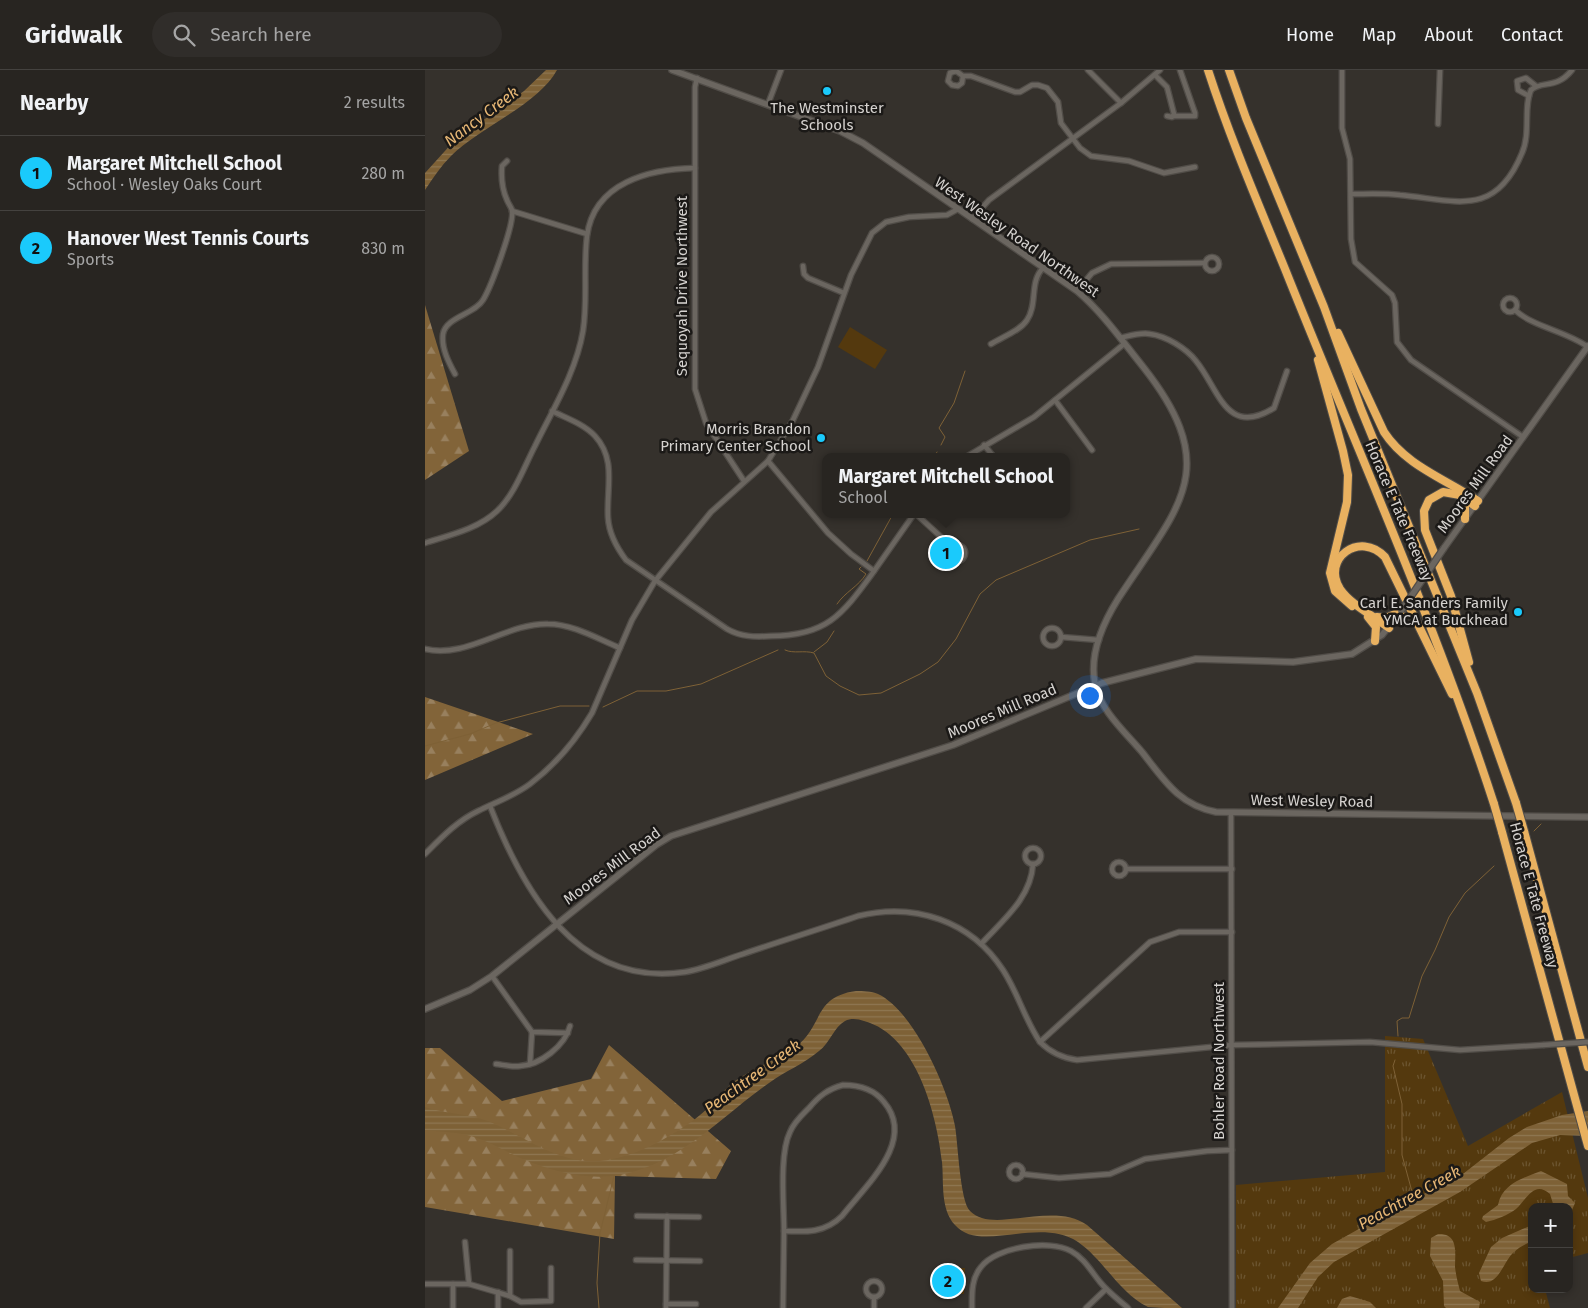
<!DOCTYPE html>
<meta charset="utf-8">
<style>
:root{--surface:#282521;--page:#302d2a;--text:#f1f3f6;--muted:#a5a5a5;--line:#44423f;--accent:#1acafc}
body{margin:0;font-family:"Fira Sans",sans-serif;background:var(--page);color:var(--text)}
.controls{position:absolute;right:15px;bottom:15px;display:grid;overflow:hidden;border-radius:10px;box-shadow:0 2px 8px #0003}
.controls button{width:45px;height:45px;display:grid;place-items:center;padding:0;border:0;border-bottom:1px solid var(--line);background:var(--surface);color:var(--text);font:25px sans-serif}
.you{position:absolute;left:664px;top:625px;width:18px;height:18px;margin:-12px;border:4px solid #fff;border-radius:50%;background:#1a73e8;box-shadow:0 0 0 8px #1a73e833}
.badge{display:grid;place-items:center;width:32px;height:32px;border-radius:50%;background:var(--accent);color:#111;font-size:16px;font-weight:700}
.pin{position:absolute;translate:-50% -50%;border:2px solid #fff;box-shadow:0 1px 5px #0006}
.popup{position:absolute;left:397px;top:383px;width:248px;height:65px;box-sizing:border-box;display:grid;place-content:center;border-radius:10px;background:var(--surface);filter:drop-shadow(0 1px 4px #0005);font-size:16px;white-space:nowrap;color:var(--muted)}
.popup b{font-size:19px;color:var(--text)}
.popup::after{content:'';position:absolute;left:50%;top:100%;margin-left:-10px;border:10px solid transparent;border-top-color:var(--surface)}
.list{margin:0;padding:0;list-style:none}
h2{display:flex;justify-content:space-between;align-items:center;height:65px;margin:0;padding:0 20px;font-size:21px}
h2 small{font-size:16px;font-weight:400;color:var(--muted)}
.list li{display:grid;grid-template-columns:32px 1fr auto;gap:15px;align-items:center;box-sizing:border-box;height:75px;padding:0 20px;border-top:1px solid var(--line)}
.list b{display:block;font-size:19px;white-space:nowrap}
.list p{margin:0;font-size:16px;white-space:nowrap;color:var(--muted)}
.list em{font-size:16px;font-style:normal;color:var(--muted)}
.icon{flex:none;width:28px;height:28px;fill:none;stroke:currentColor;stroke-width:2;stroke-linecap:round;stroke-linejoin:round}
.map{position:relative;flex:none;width:1163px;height:1238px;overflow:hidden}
header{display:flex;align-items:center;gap:30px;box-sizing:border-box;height:70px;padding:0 25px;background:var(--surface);border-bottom:1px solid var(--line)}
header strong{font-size:24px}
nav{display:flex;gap:28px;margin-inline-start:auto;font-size:18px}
.search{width:350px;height:45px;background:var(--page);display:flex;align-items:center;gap:12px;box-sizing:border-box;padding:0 18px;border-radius:28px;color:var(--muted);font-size:19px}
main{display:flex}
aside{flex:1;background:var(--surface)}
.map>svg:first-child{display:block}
</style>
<header>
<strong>Gridwalk</strong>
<div class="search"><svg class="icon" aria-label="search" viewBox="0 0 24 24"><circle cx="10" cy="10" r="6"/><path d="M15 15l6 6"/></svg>Search here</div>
<nav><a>Home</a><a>Map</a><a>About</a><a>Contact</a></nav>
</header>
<main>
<aside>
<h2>Nearby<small>2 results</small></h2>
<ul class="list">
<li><span class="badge">1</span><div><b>Margaret Mitchell School</b><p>School · Wesley Oaks Court</p></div><em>280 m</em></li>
<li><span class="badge">2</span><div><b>Hanover West Tennis Courts</b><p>Sports</p></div><em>830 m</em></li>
</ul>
</aside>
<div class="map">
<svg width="1163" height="1238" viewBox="0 0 1163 1238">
<defs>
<pattern id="grass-tufts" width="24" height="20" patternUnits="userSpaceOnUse" patternTransform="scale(1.25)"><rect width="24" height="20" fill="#54390e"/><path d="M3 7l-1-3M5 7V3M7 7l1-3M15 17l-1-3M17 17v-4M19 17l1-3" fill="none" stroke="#6c5530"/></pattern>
<pattern id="forest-firs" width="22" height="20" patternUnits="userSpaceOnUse" patternTransform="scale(1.25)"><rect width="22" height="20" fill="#826439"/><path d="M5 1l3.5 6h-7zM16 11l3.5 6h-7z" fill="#98805e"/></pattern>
<pattern id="water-rules" width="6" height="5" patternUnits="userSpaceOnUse" patternTransform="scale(1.25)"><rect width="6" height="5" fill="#7e6136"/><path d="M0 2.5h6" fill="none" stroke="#8f7752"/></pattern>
</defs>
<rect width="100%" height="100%" fill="#35312c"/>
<!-- grass -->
<polygon fill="url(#grass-tufts)" points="960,966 998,969 1043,1076 1137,1022 1163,1128 1163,1183 1144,1188 1144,1137 1107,1137 1107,1219 1120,1219 1125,1238 811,1238 811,1115 960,1102"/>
<!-- forest -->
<g fill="url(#forest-firs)">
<polygon points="0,235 44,381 0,410"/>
<polygon points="0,627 108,664 0,710"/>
<polygon points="184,975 306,1081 291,1109 190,1106 189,1169 0,1137 0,978 15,978 77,1031 166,1009"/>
</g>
<!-- park -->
<g fill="#54390e">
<polygon points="425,257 462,280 450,299 413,277"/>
<polygon points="517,1198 540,1198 539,1224 517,1223"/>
</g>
<!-- water -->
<g fill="url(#water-rules)">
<path d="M121 0H132C114 34 54 58 26 86 16 96 8 108 0 120V103L29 71 99 21Z"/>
<path d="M431 921C438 921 446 921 453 924 489 941 523 1019 530 1056 533 1073 535 1131 545 1141 568 1165 627 1130 662 1155L757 1238C748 1238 731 1238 723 1237 694 1223 679 1190 653 1172 613 1146 555 1184 530 1155 515 1139 519 1112 517 1092 512 1046 492 965 439 951 433 949 426 948 420 951 409 957 405 973 394 981 379 994 360 1001 344 1013 315 1033 290 1058 260 1077 202 1115 158 1114 95 1088 80 1081 65 1072 49 1067 34 1062 16 1062 0 1060V1037C20 1044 43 1043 63 1051 94 1064 126 1088 161 1091 197 1095 248 1067 275 1045 288 1035 297 1021 310 1011 329 998 351 990 370 977 399 957 387 927 431 921Z"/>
<polygon points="1163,1041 1163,1066 1135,1065 1107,1073 1035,1122 909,1192 893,1207 873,1238 853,1238 885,1193 907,1174 982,1132 1034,1107 1084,1068 1102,1057 1137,1045"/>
<path d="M1116 1101 1142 1114 1143 1126 1150 1133 1144 1147V1137H1129L1125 1124C1109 1110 1102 1129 1091 1139 1083 1145 1071 1150 1061 1152L1057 1149 1058 1146 1073 1135C1077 1114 1098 1108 1116 1101Z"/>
<path d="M1107 1155V1171C1101 1174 1094 1177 1089 1182 1079 1190 1073 1218 1056 1211L1054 1203 1066 1177 1077 1168Z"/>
<path d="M1013 1164C1034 1163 1030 1183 1030 1197 1031 1206 1033 1213 1035 1221L1055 1232 1054 1238H1021L1019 1236 1018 1211 1005 1186 1006 1168Z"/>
<polygon points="925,1226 945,1232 951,1238 912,1238 917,1229"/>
</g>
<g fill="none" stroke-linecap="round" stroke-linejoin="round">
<!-- stream -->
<g stroke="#7e6136" stroke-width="1">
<polyline points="516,375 520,367 514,358 529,333 540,301"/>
<polyline points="509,387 512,382"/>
<polyline points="442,491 468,444"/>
<path d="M412 534C420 522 434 516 441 504L434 499 436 497"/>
<path d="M360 580C369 584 379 580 389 583L401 606 415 616 434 625 456 623 495 604 513 592 531 569 555 524 571 510 665 470 714 459"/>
<polyline points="389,582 402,572 409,561"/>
<polyline points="178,637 212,621 241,621 276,614 353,580"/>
<polyline points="0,676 45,664 71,653 135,636 164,636"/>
<polyline points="1109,761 1116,754"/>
<polyline points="973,966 972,951 977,948 984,948 997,906 1010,880 1024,847 1040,823 1069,796"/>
<polyline points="970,990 968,996 977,1034 977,1085 989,1129"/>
<polyline points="174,1238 172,1213 175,1163 189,1106"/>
</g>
<defs>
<g id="street">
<polyline points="663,0 696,33"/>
<polyline points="917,0 917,58 925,89 926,169 930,192 967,225 970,233 972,272 986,290 1098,367"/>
<polyline points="730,5 742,17 749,44 747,47 742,46"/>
<polyline points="538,6 537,13 533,16 527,15 523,11 525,3 531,1 538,6 546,6 590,22 595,22 607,15 613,15 622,18 633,32 636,53 655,78 666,86 704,91 739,103 770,97"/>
<polyline points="272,8 270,17 270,319 281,353 319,411"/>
<polyline points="1104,26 1093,20 1092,11 1101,8 1111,16"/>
<polyline points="343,34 356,0"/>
<polyline points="749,46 770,46 770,43 755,0"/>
<polyline points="1013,54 1015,0"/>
<path d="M926 124C942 124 959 123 975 125 1030 130 1070 149 1097 83 1106 63 1098 37 1106 20 1117 10 1131 20 1147 0"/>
<polyline points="87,141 162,164"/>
<polyline points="547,149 564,130 696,33 735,0"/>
<circle cx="787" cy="194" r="7"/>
<polyline points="378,196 379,204 383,208 419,223"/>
<polyline points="652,221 667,203 686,194 779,193"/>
<circle cx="1085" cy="235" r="7"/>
<path d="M1090 240C1108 257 1141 261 1163 277"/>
<path d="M695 268C704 266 716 262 725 264 741 266 761 278 771 291 794 319 801 368 849 338L862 301"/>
<path d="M566 274C577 267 595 261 602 250 613 234 604 212 618 198"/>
<path d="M30 304C24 293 16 278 18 264 21 247 50 244 58 230 66 217 90 153 87 140 86 137 83 133 82 130 77 119 76 108 77 96L82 91"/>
<polyline points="630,330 667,380"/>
<path d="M127 341C141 348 159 354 170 366 192 390 181 419 183 448 184 464 192 478 201 490L302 559C316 567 330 567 346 566 401 566 417 545 447 504 461 484 475 464 489 444"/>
<polyline points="559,375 569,387"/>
<polyline points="541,387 609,347 699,274"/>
<polyline points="343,391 403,463 426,484 449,501"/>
<polyline points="491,444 527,477"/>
<path d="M0 473C25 465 53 459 72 441 90 424 99 397 110 376 128 339 151 302 158 261 163 229 158 198 162 166 169 112 225 99 270 98"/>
<circle cx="532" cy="483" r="8"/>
<circle cx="627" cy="567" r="9"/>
<polyline points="636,567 674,570"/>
<path d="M0 579C42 589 81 553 123 554 148 554 173 569 195 578"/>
<path d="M65 736C98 821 152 918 260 902 279 899 299 890 318 884 356 871 395 859 433 846 490 832 546 851 578 900 593 923 600 950 615 972 626 983 637 988 652 990L807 975 945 972 1035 980 1118 975"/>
<polyline points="806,743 807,1238"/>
<circle cx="608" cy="786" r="8"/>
<path d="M0 784C16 768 32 751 53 741 71 732 89 726 105 714 130 695 151 670 167 643L207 550 230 511 286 442 343 391 368 350 393 297 426 205 447 163 461 152 484 147 522 145 533 139"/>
<circle cx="694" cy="799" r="7"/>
<polyline points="701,799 807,799"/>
<path d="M556 874C578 850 606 828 608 794"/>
<polyline points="67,906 107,962 143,963"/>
<polyline points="615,972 725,872 754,862 807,862"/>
<path d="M71 994C79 995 87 997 95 996 115 995 140 976 145 956"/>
<polyline points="105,994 107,962"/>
<path d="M418 1015C434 1015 449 1019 459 1032 492 1071 440 1116 417 1146 400 1163 381 1162 359 1161 359 1135 354 1084 365 1062 369 1052 377 1045 384 1038 394 1026 403 1019 418 1015Z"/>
<circle cx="591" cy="1102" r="7"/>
<polyline points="597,1104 634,1108 685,1104 720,1089 782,1081 807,1080"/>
<polyline points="212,1146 274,1147"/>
<polyline points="40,1172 44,1214"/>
<polyline points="85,1181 85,1226"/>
<polyline points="211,1190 275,1191"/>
<circle cx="449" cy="1219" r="8"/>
<polyline points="0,1214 44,1214 85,1226 96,1232 126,1231 126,1198"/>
<polyline points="28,1214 28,1238"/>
<polyline points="241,1234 271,1234"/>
<polyline points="73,1238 73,1222"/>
<polyline points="241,1238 242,1146"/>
<polyline points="358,1238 359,1161"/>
<polyline points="449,1238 449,1227"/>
<path d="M547 1238C547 1224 546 1209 556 1197 571 1177 624 1169 646 1181 659 1188 666 1201 675 1212 683 1222 694 1230 703 1238"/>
<polyline points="661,1238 681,1219"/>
</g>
<g id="secondary">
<path d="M247 0 415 61 438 73 652 221C678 243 698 272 719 298 799 400 753 437 693 529 678 553 664 584 670 614 675 640 701 663 717 682 739 710 754 735 791 742L1163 747"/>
<polyline points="1019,478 1163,276"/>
<polyline points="0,939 45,920 67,906 231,775 246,766 528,675 677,613 771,589 868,592 927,584 957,565 976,541"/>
</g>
<g id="highway">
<path d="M783 0C805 68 833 133 860 199 931 377 1010 552 1069 734"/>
<polyline points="804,0 821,48 899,237 936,339 1052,623 1091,733"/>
<path d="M913 263 959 362C981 396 1021 409 1053 431"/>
<polyline points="893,290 918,381 923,405 922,432 905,503 910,521 927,536"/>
<polyline points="1036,426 1040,435 1040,449"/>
<polyline points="943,547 951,557 950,571"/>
<polyline points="952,547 961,548 976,541"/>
<path d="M964 558C949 546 926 535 915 519 896 489 935 460 960 487L1027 624"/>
<polyline points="1044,592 1026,526 1000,460 999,441 1004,430 1018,422 1035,425 1050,436"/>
<polyline points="1099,761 1163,997"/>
<polyline points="1077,762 1163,1076"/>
</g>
</defs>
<!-- street casing -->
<use href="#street" stroke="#514d48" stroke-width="7"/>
<!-- secondary casing -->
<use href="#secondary" stroke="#514d48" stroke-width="8"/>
<!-- highway casing -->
<use href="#highway" stroke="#514d48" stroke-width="10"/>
<!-- street -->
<use href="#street" stroke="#6b6660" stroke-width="4.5"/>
<!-- secondary -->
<use href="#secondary" stroke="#6b6660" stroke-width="5.5"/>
<!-- highway -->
<use href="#highway" stroke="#e9b160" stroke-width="8"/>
<defs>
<polyline id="street-bridge" points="1118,975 1163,972"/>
<polyline id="secondary-bridge" points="976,541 1019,478"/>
<g id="highway-bridge">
<polyline points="1091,733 1099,761"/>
<polyline points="1069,734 1077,762"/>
</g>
</defs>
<!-- street-bridge casing -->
<use href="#street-bridge" stroke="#514d48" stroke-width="7" stroke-linecap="butt"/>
<!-- secondary-bridge casing -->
<use href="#secondary-bridge" stroke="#514d48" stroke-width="8" stroke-linecap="butt"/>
<!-- highway-bridge casing -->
<use href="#highway-bridge" stroke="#514d48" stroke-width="10" stroke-linecap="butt"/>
<!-- street-bridge -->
<use href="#street-bridge" stroke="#6b6660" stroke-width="4.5"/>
<!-- secondary-bridge -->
<use href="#secondary-bridge" stroke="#6b6660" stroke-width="5.5"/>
<!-- highway-bridge -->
<use href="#highway-bridge" stroke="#e9b160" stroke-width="8"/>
</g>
<!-- markers -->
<g fill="#1acafc" stroke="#1b1917" stroke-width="2">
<circle cx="402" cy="21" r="5"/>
<circle cx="396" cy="368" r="5"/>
<circle cx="1093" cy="542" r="5"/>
</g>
<g text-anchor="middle" stroke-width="5" stroke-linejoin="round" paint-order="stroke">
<!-- poi labels -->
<g font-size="15" fill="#d5d2cf" stroke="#1b1917" text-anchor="end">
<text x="402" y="43" text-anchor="middle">The Westminster<tspan x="402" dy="17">Schools</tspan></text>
<text x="386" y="364">Morris Brandon<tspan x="386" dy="17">Primary Center School</tspan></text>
<text x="1083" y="538">Carl E. Sanders Family<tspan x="1083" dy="17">YMCA at Buckhead</tspan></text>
</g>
<!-- street labels -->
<g font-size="15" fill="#d5d2cf" stroke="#1b1917">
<text transform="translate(592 167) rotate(35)" y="5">West Wesley Road Northwest</text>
<text transform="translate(257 216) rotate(-90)" y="5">Sequoyah Drive Northwest</text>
<text transform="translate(1050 414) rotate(-54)" y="5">Moores Mill Road</text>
<text transform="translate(974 441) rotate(67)" y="5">Horace E Tate Freeway</text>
<text transform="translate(577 641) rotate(-23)" y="5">Moores Mill Road</text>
<text transform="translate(887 731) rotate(1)" y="5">West Wesley Road</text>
<text transform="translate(187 796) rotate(-37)" y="5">Moores Mill Road</text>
<text transform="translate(1109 825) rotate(75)" y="5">Horace E Tate Freeway</text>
<text transform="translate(794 991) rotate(-90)" y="5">Bohler Road Northwest</text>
</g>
<!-- water labels -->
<g font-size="16" font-style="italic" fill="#e7b775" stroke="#1b1917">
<text transform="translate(56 46) rotate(-37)" y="6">Nancy Creek</text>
<text transform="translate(327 1006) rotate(-36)" y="6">Peachtree Creek</text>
<text transform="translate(984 1127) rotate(-29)" y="6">Peachtree Creek</text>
</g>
</g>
</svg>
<div class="controls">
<button>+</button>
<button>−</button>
</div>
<div class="you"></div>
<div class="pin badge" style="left:521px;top:483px">1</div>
<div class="popup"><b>Margaret Mitchell School</b>School</div>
<div class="pin badge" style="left:523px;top:1211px">2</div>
</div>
</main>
